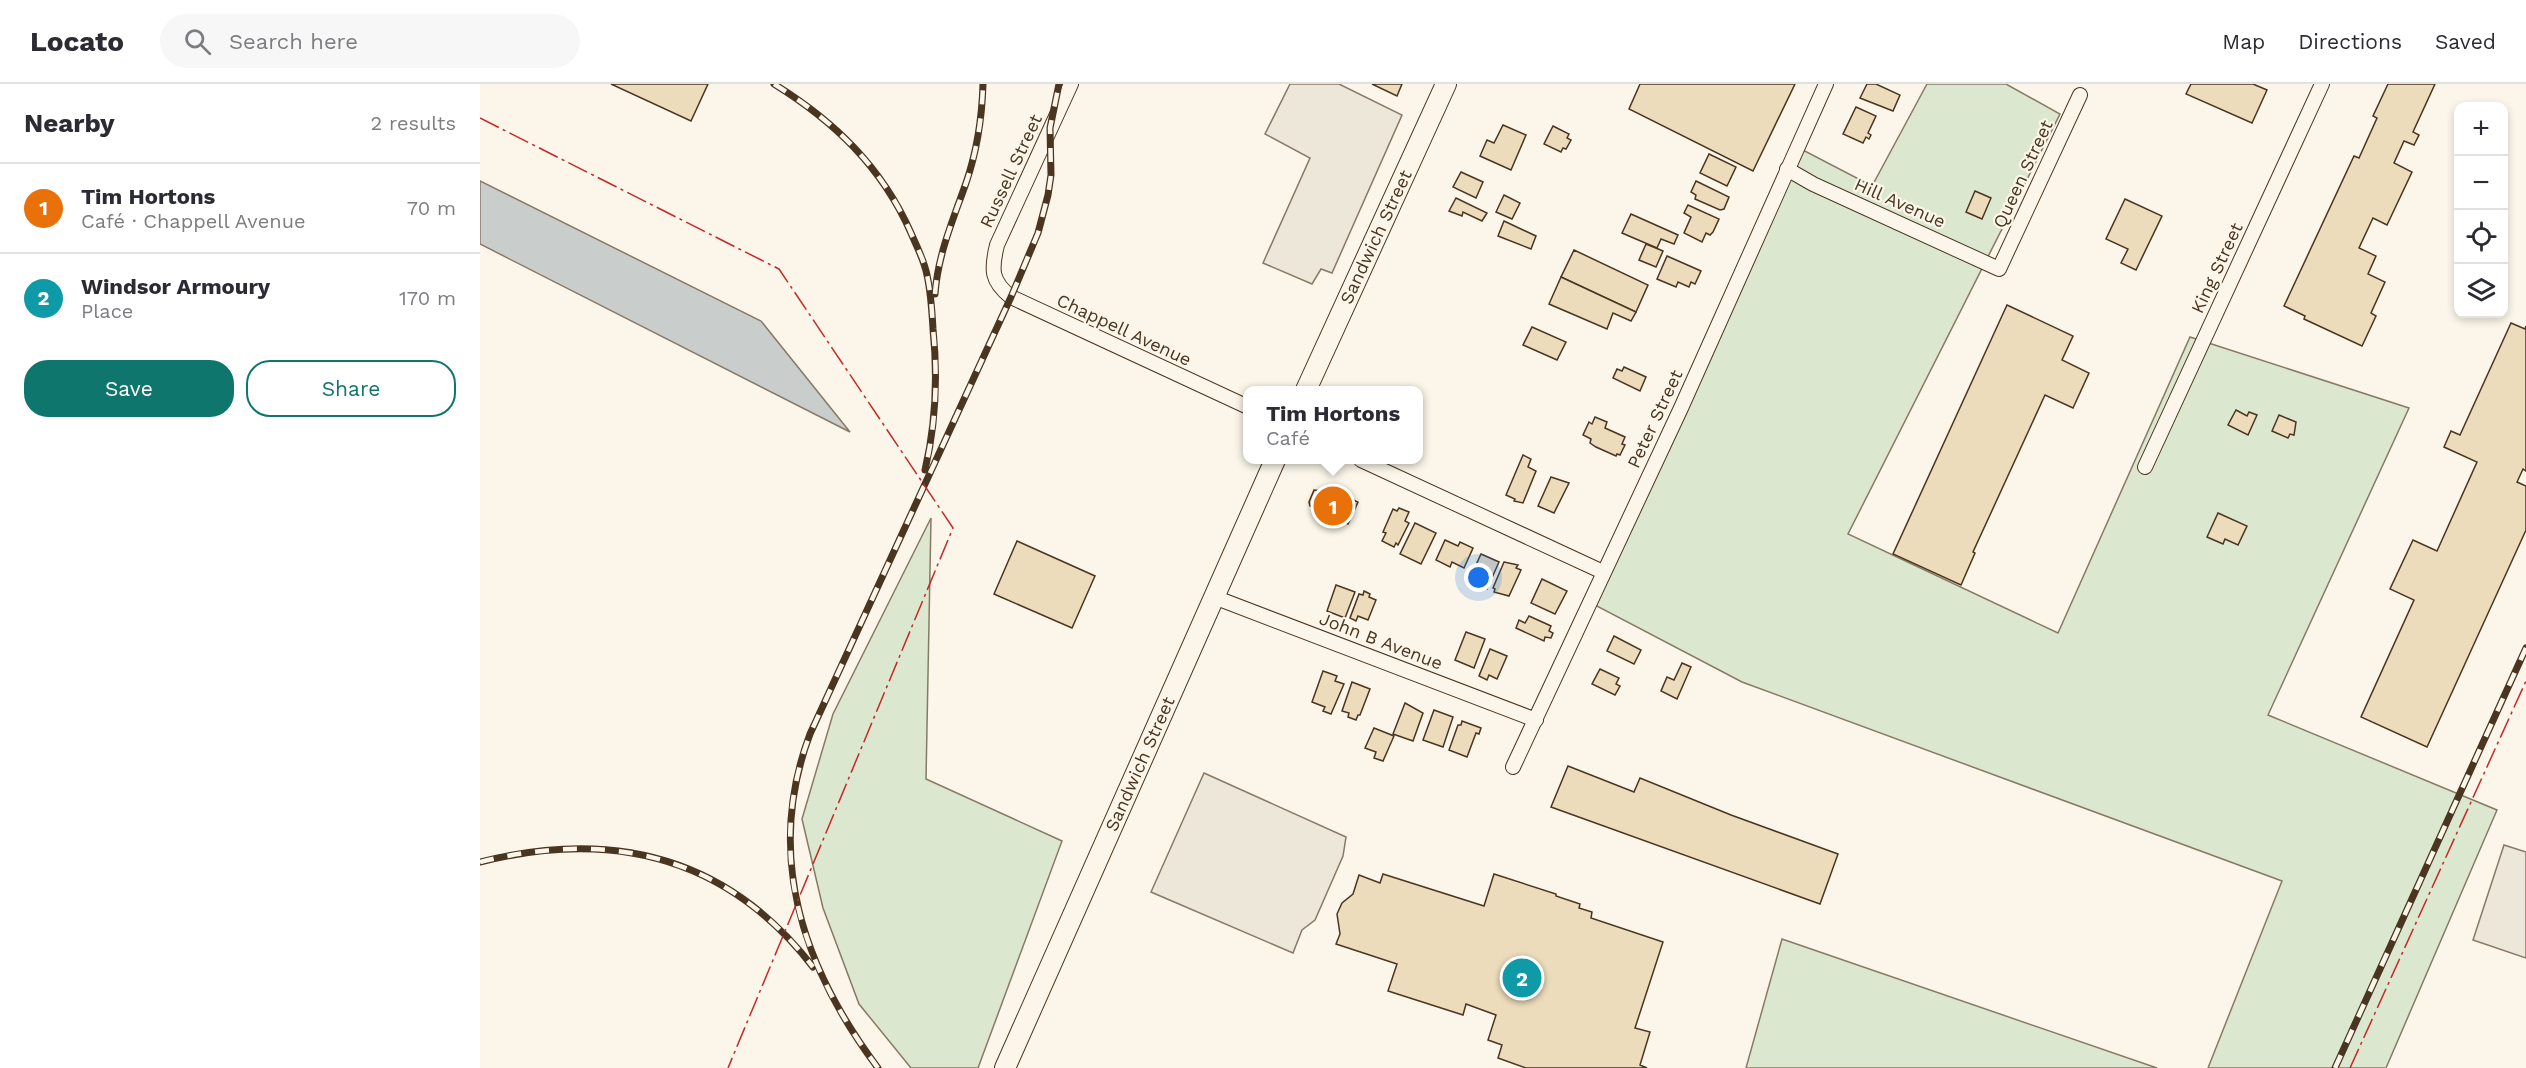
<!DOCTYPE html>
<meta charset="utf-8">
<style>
:root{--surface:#fff;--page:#f7f7f7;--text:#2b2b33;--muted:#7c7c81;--line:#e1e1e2;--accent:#0f766e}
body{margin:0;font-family:"Work Sans",sans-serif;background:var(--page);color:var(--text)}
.controls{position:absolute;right:18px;top:18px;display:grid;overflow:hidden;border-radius:12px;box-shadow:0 3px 9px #0003}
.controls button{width:54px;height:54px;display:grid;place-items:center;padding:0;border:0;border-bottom:2px solid var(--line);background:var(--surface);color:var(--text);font:30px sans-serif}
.you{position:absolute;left:999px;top:494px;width:21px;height:21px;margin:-15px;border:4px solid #fff;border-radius:50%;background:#1a73e8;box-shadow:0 0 0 9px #1a73e833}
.badge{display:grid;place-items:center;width:39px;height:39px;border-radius:50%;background:var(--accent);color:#fff;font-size:20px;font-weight:700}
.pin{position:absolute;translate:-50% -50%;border:3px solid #fff;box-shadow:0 2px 6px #0006}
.popup{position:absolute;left:763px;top:302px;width:180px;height:78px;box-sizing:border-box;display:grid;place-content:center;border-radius:12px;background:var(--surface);filter:drop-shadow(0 2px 4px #0005);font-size:20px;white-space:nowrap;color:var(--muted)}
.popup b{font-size:22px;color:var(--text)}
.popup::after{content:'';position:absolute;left:50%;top:100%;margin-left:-12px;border:12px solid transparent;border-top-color:var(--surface)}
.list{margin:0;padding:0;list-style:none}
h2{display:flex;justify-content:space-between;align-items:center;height:78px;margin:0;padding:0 24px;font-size:26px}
h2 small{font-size:20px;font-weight:400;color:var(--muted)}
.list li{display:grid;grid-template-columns:39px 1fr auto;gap:18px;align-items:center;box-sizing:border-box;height:90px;padding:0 24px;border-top:2px solid var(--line)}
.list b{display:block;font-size:22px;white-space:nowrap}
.list p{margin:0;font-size:20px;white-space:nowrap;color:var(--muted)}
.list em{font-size:20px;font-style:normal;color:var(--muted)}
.actions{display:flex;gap:12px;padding:18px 24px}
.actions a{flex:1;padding:14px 0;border:2px solid var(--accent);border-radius:24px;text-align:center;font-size:21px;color:var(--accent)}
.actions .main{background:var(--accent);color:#fff}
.icon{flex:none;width:33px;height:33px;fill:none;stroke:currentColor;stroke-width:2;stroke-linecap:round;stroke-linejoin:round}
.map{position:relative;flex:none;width:2046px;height:984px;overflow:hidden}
header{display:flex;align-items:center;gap:36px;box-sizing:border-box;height:84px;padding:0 30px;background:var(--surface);border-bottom:2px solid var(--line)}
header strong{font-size:28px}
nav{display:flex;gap:33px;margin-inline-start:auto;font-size:21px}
.search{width:420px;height:54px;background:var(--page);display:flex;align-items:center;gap:15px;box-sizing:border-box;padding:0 21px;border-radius:33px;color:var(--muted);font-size:22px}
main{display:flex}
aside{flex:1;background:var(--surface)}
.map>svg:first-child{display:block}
</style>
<header>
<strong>Locato</strong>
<div class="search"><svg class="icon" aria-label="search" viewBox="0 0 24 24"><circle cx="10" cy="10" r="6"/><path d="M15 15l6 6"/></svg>Search here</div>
<nav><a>Map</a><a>Directions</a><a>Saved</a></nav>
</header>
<main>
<aside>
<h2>Nearby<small>2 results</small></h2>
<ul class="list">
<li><span class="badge" style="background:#e8710a">1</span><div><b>Tim Hortons</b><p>Café · Chappell Avenue</p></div><em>70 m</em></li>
<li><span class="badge" style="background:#0f9aa8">2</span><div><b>Windsor Armoury</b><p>Place</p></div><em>170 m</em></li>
</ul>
<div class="actions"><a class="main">Save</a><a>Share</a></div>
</aside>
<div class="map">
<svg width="2046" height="984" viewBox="0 0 2046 984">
<rect width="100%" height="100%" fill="#fbf6e9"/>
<!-- green -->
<g fill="#dce7d0" stroke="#887966" stroke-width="1.5">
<polygon points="1447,0 1526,0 1580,30 1368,450 1578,549 1710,253 1929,324 1788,631 2017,726 1906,984 1728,984 1802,797 1262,598 1111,519 1321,65 1392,102"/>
<polygon points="451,434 446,695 582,757 498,984 431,984 379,920 343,824 322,735 353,630"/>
<polygon points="1302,855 1677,984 1266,984"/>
</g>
<!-- parking -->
<g fill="#ede7d9" stroke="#887966" stroke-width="1.5">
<polygon points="810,0 859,0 922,31 852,189 841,185 832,200 783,179 830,74 785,50"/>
<polygon points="724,689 866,753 863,772 835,836 822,846 813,869 671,808"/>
<polygon points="2024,761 2046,768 2046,874 1993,856"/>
</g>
<!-- water -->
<polygon fill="#c9cecd" stroke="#887966" stroke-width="1.5" points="0,97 281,237 370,348 0,160"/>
<!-- building -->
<g fill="#ecdcbc" stroke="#4a3520" stroke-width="1.5">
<polygon points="131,0 228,0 211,37"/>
<polygon points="892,0 922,0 917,12"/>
<polygon points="1160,0 1315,0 1273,87 1149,25"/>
<polygon points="1387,0 1396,0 1420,11 1413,27 1380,14"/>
<polygon points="1711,0 1773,0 1787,6 1772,39 1706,10"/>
<polygon points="1908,0 1955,0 1933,48 1939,51 1934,61 1924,57 1914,79 1932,88 1907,141 1893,134 1879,164 1896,172 1888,190 1905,198 1891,229 1896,232 1882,262 1824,235 1825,232 1804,222 1874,72 1879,74 1897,34 1893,32"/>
<polygon points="1376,23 1396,32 1388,49 1391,51 1389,55 1386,53 1383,59 1363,50"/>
<polygon points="1023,41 1046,51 1031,86 1000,72 1007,56 1014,59"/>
<polygon points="1073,42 1089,50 1087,54 1091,56 1086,65 1083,64 1081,68 1064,60"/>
<polygon points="1229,70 1256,83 1247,102 1220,89"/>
<polygon points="981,88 1003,98 996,114 973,103"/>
<polygon points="1216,97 1249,113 1244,125 1240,126 1215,115 1216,111 1211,108"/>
<polygon points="1495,107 1511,114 1502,135 1486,128"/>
<polygon points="1024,111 1040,119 1032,135 1016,128"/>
<polygon points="976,114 1007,129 1002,137 983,128 982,132 969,127"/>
<polygon points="1645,115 1682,132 1656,186 1641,179 1648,165 1626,155"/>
<polygon points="1208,121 1239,135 1233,148 1230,151 1226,149 1222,158 1204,149 1211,133 1204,129"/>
<polygon points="1151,130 1198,151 1194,160 1181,155 1177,164 1142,149"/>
<polygon points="1024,137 1056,152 1051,165 1018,152"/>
<polygon points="1166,160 1183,167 1176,183 1159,176"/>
<polygon points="1094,166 1168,201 1156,228 1081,193"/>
<polygon points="1187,172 1221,187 1215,200 1211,198 1209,203 1198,198 1196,203 1177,195"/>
<polygon points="1081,193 1156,228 1151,237 1133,229 1127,245 1069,220"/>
<polygon points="1527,221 1593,252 1582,276 1609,289 1593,324 1565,311 1493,468 1495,469 1481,501 1413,470"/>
<polygon points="2031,239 2045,245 2046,242 2046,387 2043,385 2037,398 2046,402 2046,446 1947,663 1881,633 1934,516 1910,505 1933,456 1957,467 1997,378 1964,363 1971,347 1980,351"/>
<polygon points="1052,243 1086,258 1077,276 1043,261"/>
<polygon points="1144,283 1166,293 1160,307 1133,294 1137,285 1142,287"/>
<polygon points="1756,326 1767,332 1769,328 1777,331 1768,351 1748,341"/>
<polygon points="1799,331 1816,338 1814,351 1810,350 1808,354 1792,347"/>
<polygon points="1115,333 1127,338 1125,344 1145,353 1142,360 1145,361 1140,371 1137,370 1136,372 1116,363 1110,359 1111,355 1103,351 1109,338 1112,340"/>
<polygon points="1043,371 1051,375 1048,383 1056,387 1043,419 1034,417 1035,415 1026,411"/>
<polygon points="1071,393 1089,399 1074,429 1058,422"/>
<polygon points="845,403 878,418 868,440 830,422 829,418 834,406 843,407"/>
<polygon points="919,424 929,428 925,437 929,439 918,461 916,459 914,463 902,457 906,449 903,448 913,425 917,427"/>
<polygon points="1738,429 1767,442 1758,461 1745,455 1743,460 1727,453"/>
<polygon points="935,439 956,449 941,480 920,470"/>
<polygon points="965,456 978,462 980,458 993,464 984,484 972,478 970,483 956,476"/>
<polygon points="537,457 615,492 592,544 514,510"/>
<polygon points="1001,470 1019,478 1007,505 989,496"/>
<polygon points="1024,478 1038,481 1036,484 1041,486 1029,512 1014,508 1015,505 1013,504"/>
<polygon points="1062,495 1087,507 1075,530 1051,519"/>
<polygon points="856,501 875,508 865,534 847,527"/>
<polygon points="884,507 890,510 889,513 896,516 888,536 878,532 876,537 870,534 879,510 883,511"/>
<polygon points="1049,532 1071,542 1069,547 1073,549 1071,554 1065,553 1064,557 1036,544 1039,536 1045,539"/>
<polygon points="986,548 1005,555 994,584 975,576"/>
<polygon points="1134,552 1161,566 1154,580 1127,567"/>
<polygon points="1010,565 1027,572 1017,595 1009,591 1007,596 999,592"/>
<polygon points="1202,579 1211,583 1197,615 1181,607 1187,593 1194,596"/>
<polygon points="1120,585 1139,594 1136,600 1140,602 1135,611 1112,600"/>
<polygon points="843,587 857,592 855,597 864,600 851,630 843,627 845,623 832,618"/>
<polygon points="872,598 890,605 880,631 878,631 876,636 868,633 869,629 862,627"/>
<polygon points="925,619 943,629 933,657 913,650"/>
<polygon points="954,626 973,633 963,663 943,656"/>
<polygon points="982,637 1001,644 999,650 996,649 987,673 969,666 978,641 981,641"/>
<polygon points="894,644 914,652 903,677 894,674 896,668 885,664"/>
<polygon points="1088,682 1154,708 1160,694 1251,731 1358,770 1340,820 1071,723"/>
<polygon points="903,790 1004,822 1014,790 1076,810 1076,812 1100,820 1099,824 1112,828 1111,834 1183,858 1155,944 1170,948 1160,981 1167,984 1046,984 1018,974 1022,961 1008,956 1016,931 986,920 983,931 908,907 917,880 856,860 860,850 857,830 862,819 873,810 879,791 900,799"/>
</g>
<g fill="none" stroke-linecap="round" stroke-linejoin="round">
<defs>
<g id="street">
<path d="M591 0 517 161C511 186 511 197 531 213L768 323"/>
<polyline points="1307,85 1333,100 1519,185 1600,11"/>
<polyline points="881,376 1123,488"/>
<polyline points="1665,383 1842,0"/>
<polyline points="734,513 1056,636"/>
<polyline points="1033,683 1201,324 1346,0"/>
</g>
<g id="secondary">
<polyline points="826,306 966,0"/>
<polyline points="525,984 795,376"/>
</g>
</defs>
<!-- street casing -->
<use href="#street" stroke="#4a3520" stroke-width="16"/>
<!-- secondary casing -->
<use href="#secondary" stroke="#4a3520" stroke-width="22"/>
<!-- street -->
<use href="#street" stroke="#fbf6e9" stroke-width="14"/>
<!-- secondary -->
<use href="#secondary" stroke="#fbf6e9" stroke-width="20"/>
<defs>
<g id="rail">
<path d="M294 0C354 37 402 83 431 149 437 163 444 176 447 191 451 209 452 227 453 245 458 294 456 339 445 386"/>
<path d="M455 210C458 170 473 136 486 99 497 67 502 34 503 0"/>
<path d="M0 778C132 745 247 772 333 883"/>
<path d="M398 984C323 884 284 772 330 650L531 213 558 149 568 111 571 91 570 44 579 0"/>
<polyline points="1855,984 2046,564"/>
</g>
</defs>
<!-- rail casing -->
<use href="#rail" stroke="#4a3520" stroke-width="7"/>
<!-- rail -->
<use href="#rail" stroke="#fbf6e9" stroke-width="4.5" stroke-dasharray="14" stroke-linecap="butt"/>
<!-- power -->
<g stroke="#c62828" stroke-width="1.5" stroke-dasharray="21 4.5 3 4.5" stroke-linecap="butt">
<polyline points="0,34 299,185 473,444 248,984"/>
<polyline points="1870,984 2046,597"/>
</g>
</g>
<g text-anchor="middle" stroke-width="4.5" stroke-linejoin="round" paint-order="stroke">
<!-- street labels -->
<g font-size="18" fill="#4a3520" stroke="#fbf6e9">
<text transform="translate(531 87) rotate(-65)" y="6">Russell Street</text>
<text transform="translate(1543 90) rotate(-65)" y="6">Queen Street</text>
<text transform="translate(1420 119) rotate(24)" y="6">Hill Avenue</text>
<text transform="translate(896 153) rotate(-65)" y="6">Sandwich Street</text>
<text transform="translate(1737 184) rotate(-65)" y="6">King Street</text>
<text transform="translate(644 246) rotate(25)" y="6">Chappell Avenue</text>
<text transform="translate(1175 335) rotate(-65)" y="6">Peter Street</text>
<text transform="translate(901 557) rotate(21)" y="6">John B Avenue</text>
<text transform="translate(660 680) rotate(-66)" y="6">Sandwich Street</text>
</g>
</g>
</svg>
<div class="controls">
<button>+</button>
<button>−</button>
<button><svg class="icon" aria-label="locate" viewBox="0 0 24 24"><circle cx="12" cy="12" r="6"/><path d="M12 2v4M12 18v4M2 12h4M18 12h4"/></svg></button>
<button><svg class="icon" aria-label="layers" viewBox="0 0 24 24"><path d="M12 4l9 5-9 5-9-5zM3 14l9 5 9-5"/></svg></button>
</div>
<div class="you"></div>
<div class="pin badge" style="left:853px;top:422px;background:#e8710a">1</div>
<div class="popup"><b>Tim Hortons</b>Café</div>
<div class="pin badge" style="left:1042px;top:894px;background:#0f9aa8">2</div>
</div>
</main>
